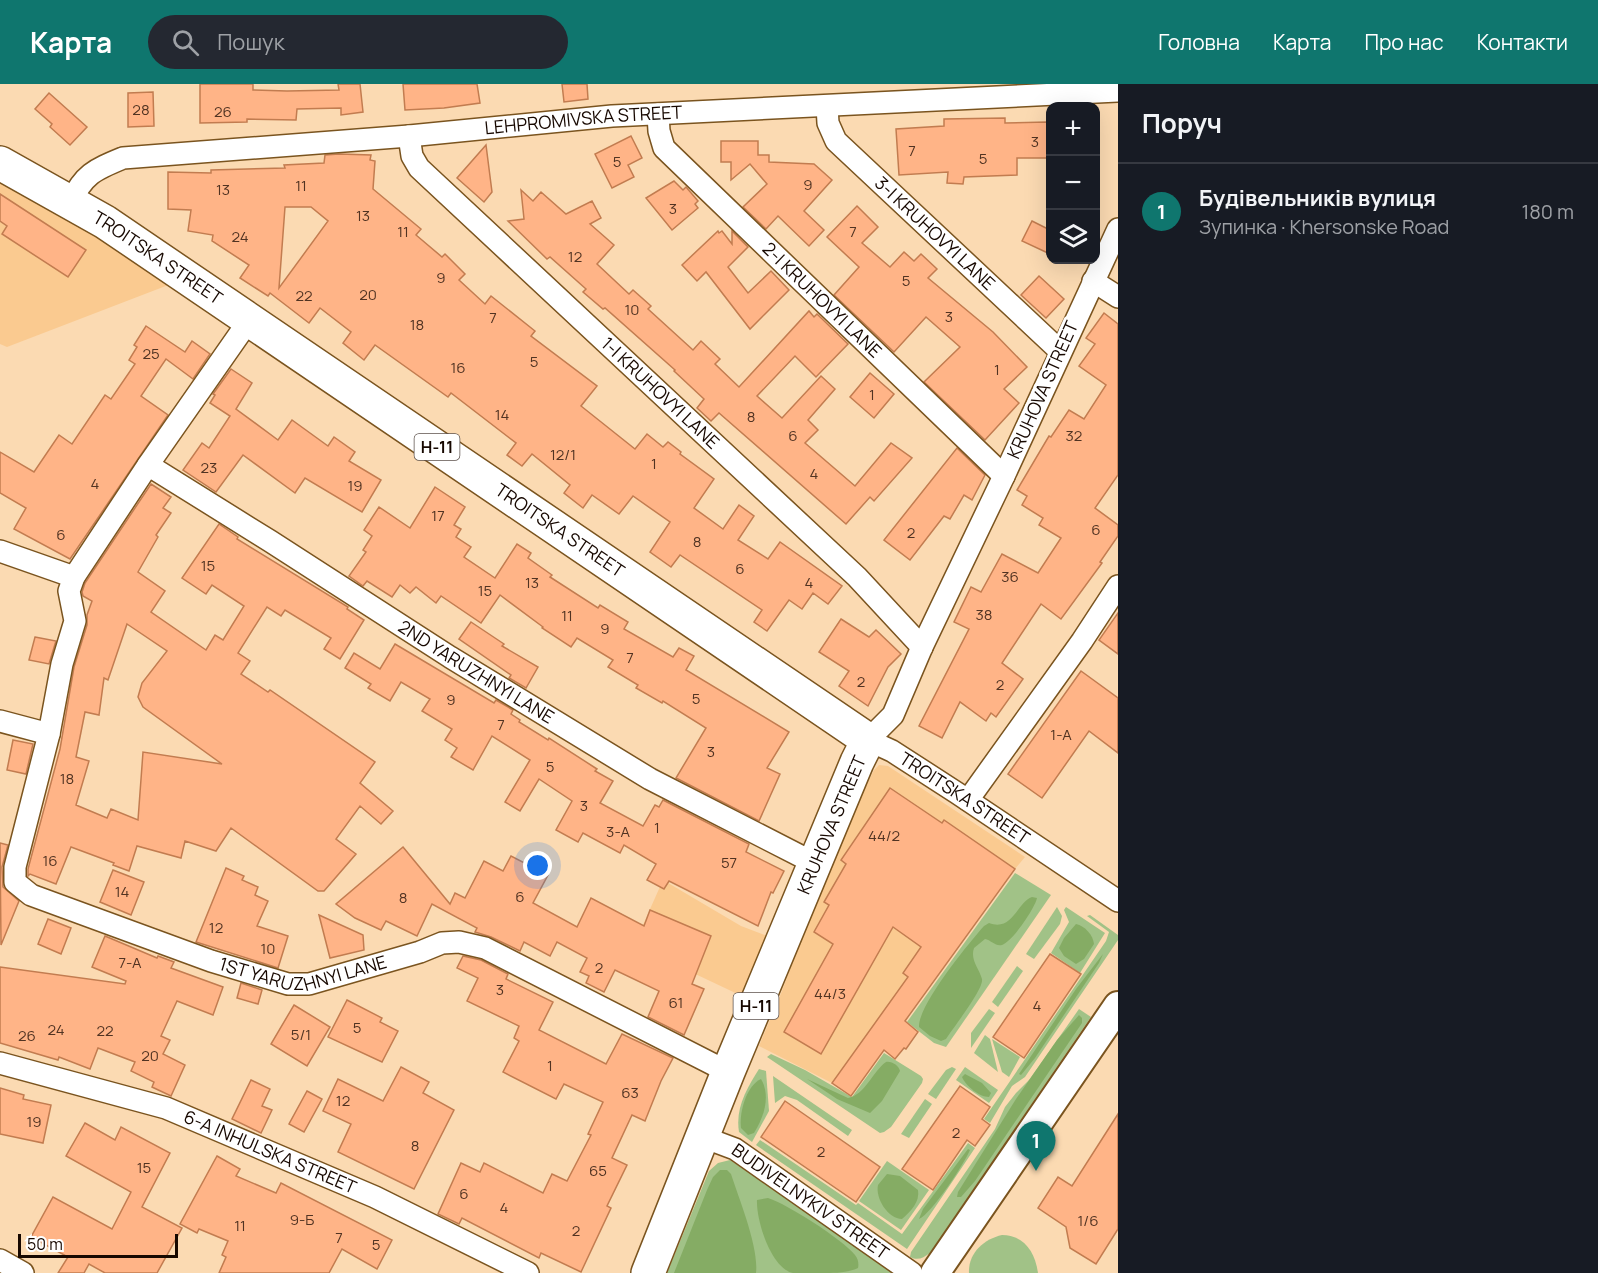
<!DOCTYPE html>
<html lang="uk">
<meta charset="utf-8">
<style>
:root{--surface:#171b24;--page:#242831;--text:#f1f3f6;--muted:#9ea1a6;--line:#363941;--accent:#0f766e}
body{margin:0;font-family:Manrope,sans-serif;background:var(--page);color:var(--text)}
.controls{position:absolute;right:18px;top:18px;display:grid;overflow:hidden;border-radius:12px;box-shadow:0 6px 24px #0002}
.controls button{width:54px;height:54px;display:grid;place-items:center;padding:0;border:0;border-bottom:2px solid var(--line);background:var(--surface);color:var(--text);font:30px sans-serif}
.scale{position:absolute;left:18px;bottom:15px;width:160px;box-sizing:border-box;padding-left:6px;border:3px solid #170800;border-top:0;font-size:16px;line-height:21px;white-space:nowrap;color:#170800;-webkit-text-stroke:4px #fff;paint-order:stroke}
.you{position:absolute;left:538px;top:782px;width:21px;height:21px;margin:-15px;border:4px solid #fff;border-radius:50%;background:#1a73e8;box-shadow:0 0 0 9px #1a73e833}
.badge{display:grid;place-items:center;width:39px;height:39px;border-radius:50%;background:var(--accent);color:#fff;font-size:20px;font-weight:700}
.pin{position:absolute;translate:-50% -50px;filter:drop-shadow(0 2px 3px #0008)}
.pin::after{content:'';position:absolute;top:32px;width:21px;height:18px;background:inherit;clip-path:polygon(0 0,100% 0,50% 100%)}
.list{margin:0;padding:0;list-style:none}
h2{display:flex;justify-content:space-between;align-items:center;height:78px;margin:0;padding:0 24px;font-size:26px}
h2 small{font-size:20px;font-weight:400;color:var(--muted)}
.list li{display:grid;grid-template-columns:39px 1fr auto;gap:18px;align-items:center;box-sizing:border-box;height:96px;padding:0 24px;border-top:2px solid var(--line)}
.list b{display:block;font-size:22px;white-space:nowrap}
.list p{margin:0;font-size:20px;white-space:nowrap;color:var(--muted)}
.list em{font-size:20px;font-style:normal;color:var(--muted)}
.icon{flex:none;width:33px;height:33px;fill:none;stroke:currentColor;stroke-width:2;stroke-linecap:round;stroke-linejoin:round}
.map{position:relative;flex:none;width:1118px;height:1189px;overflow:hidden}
header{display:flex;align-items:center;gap:36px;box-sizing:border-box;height:84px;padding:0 30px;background:var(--accent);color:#fff}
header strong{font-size:28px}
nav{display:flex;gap:33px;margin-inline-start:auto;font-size:21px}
.search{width:420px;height:54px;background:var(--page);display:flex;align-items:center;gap:15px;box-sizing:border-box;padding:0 21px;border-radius:33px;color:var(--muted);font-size:22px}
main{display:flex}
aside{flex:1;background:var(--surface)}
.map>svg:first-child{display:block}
</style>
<header>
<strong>Карта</strong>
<div class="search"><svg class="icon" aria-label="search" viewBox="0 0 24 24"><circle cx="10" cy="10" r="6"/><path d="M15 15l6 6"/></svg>Пошук</div>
<nav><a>Головна</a><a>Карта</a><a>Про нас</a><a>Контакти</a></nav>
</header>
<main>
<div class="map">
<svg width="1118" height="1189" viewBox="0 0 1118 1189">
<rect width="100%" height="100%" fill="#fbdab2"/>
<!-- built -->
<g fill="#faca90">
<polygon points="0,97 92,147 171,200 7,263 0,260"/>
<polygon points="879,681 888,682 1025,773 1015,785 851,1012 832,999 759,962 782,907 831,772 874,686"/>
<polygon points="663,796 741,842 770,853 746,914 634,861"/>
</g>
<!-- green -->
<g fill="#a1c287">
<polygon points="1015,789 1051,811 946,963 934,959 907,938"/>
<polygon points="1057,823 1062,832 1060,840 1034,875 1026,870"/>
<polygon points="1066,823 1105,849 1080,889 1051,869 1069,838 1064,826"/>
<polygon points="1090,831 1118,851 1118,856 1025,993 1012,1002 990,1039 984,1035 1106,857 1109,848 1087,832"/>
<polygon points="1017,882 1023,887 998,923 992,918"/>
<polygon points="989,925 995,929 971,964 971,949"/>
<path d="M1079 925 1091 933 930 1169C923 1174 918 1177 910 1173L911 1168 995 1045 1005 1023 1016 1009 1029 996Z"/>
<polygon points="985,951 990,955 998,988 974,969"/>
<polygon points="992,955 1020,973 1009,993 1002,988"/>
<polygon points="884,969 921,992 923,995 922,999 891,1043 884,1048 880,1049 767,973 771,970 805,986 852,1013"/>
<polygon points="952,983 956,985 936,1015 928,1010 946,986"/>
<polygon points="965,983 998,1006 989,1019 956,996"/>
<path d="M759 985 766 987 769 1027 752 1058 739 1048C735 1024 747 1004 759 985Z"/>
<polygon points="773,992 852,1046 848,1052 797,1016 785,1012 775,1019"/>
<polygon points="925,1015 932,1020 909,1054 901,1050"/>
<polygon points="760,1056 856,1121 858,1119 902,1150 968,1059 975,1064 907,1165 756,1061"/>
<polygon points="730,1076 891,1184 896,1189 667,1189 709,1087 718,1079"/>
<polygon points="887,1077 929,1106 901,1146 859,1117"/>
<path d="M1002 1151C1024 1151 1035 1168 1038 1189H969C968 1169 984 1155 1002 1151Z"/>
</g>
<!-- forest -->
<g fill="#85ac64">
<path d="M1032 813 1037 814C1035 824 1013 857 1002 861 996 863 991 856 985 855L974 864C970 876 979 884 982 895 984 905 953 944 946 955L941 957 930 952 919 943C918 921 968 860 984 842L989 839C1013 848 1017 818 1032 813Z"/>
<path d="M1076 840C1085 842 1093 851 1094 860L1084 875 1076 880 1064 872 1059 864 1064 854Z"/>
<polygon points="1103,870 1099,879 1035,974 1021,991 1019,990 1076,905"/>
<polygon points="1079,931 1082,934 1082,939 975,1097 961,1113 957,1113 958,1108 1016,1015 1057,956"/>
<path d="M886 978C892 977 899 982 900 987L882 1017 870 1029 837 1015 807 995 848 1014C865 1011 873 987 886 978Z"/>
<path d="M965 990 982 999 991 1009 989 1013C979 1013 966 1002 962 993Z"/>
<path d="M761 995C771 1012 764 1033 754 1049L748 1051 741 1044C739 1029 746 1002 761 995Z"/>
<path d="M968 1065 970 1066C964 1080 932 1129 919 1135L923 1125Z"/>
<path d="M720 1086H727L731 1090C739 1115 759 1163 756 1189H674L707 1106 713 1093Z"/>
<path d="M887 1090 900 1092 918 1106C920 1118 911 1127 902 1135 888 1135 875 1114 878 1101Z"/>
<path d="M768 1114C787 1120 842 1155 855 1171 858 1175 859 1179 858 1184 847 1189 834 1189 821 1189 812 1189 802 1189 793 1189 771 1185 756 1136 757 1116Z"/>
</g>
<!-- building -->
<g fill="#ffb487" stroke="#c27c50" stroke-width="1.5" fill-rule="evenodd">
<polygon points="200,0 253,0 253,6 287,7 339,6 338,0 360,0 363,28 341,31 341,24 297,25 296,36 247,35 247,38 200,39"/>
<polygon points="403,0 477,0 480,19 444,24 405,26"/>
<polygon points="562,0 587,0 588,15 564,18"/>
<polygon points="153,8 154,42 128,43 128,9"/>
<polygon points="49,9 87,43 70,61 50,43 52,40 35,25"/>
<polygon points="1005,34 1005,39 1047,38 1047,42 1050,42 1050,74 1017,74 1017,91 964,93 963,100 947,99 948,88 899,91 896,45 944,42 944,35"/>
<polygon points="631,52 642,74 628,81 634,93 612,104 595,70"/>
<polygon points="721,57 758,57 758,71 769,71 769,78 814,80 832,96 804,127 824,146 809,162 778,132 766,145 743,123 767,100 750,80 731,96 731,78 721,78"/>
<polygon points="486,61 492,108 484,118 457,94"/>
<path d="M339 70 371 71 370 76 375 77 373 105 421 145 416 151 442 173 445 170 465 190 459 196 485 220 491 212 535 247 531 252 597 302 581 322 635 365 647 350 663 363 668 358 681 368 680 370 714 395 694 424 723 445 739 421 754 432 738 456 768 475 780 458 842 502 828 520 813 509 802 525 789 516 767 547 754 538 762 526 680 471 671 483 650 468 670 438 633 412 619 430 592 411 583 424 564 409 570 401 532 370 522 382 507 371 516 359 451 309 448 313 375 261 364 276 343 259 351 248 320 224 309 239 270 209 268 212 240 194 249 181 212 157 213 151 188 147 191 126 168 125V88L211 89V86L285 84 284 81 324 79 325 71ZM285 123H311L328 137 279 204Z"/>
<polygon points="674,97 683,106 686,103 698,117 695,120 698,124 672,146 646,114"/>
<polygon points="521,106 533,117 541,108 566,130 592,117 601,134 590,140 614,161 597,180 629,210 633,206 651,222 648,225 693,266 701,257 720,275 715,280 739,303 809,227 814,233 817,230 848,260 816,293 795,272 757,312 782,334 821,292 835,305 808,336 818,346 805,359 855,402 891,359 912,374 874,417 870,413 846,440 719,329 711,337 697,324 704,315 674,287 675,286 605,224 603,225 583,208 586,205 550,173 547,175 508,137 524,135"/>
<polygon points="0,110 86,166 68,193 2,150 7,142 0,137"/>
<polygon points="857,122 878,143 862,159 890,183 904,168 914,177 921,170 937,185 928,194 993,248 1027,283 1004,305 1019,319 985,356 924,298 960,263 926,233 894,268 834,211 859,183 827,153"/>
<polygon points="1032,137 1050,146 1050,170 1022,157"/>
<polygon points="718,147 719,149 722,147 732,160 732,147 748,163 728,183 748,209 771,187 789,206 750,245 706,188 697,197 682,181"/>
<polygon points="1039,192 1064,215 1046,234 1021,211"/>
<polygon points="1104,229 1118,240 1118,391 1095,424 1118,441 1118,452 1100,478 1102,479 1061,535 1041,520 1002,579 1023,595 996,633 991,629 986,637 960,618 942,654 919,642 969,545 954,538 971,503 981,508 1002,470 1038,489 1061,454 1039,441 1043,434 1022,421 1027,412 1017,406 1049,352 1051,353 1069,326 1084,335 1106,301 1079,282 1095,260 1086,254"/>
<polygon points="146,242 185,268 192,257 210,270 193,295 166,275 141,312 168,331 70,475 14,445 26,424 0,409 0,368 34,388 59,351 72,360 105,311 111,315 135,280 129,276 137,263 134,261"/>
<polygon points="231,285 252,299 236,325 278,356 292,336 328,362 334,353 355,368 349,377 381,396 362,428 305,394 295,409 243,371 216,408 183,386 202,359 209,364 230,332 210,319 215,311 213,310"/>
<polygon points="870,289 894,310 874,334 850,313"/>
<polygon points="957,364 985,391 972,416 964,411 950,435 944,432 910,476 884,456"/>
<path d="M151 400 171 413 163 424 171 429 156 451 158 453 138 488 165 507 151 528 206 566 215 551 223 556 244 522 212 501 206 510 182 494 219 440 238 453 237 455 348 523 347 525 364 536 340 575 324 565 331 554 285 526 281 532 267 523 238 569 250 577 241 590 268 608 270 606 375 678 360 699 393 727 381 740 360 722 336 755 356 770 324 807H318L231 744 216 767 185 757 181 774 137 762 129 787 113 781 114 779 71 763 56 800 30 790 28 792V785L60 665 74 583 87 541V531L92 517 83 512 82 508 85 499ZM127 540 167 567 142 599 138 613 143 623 222 680 143 668 138 736 111 725 107 734 76 721 89 677 76 673 85 628 99 631 104 594 108 596Z"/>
<polygon points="435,403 465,423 454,441 461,445 456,453 471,463 464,473 495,494 517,460 531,469 528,474 552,491 550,493 598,524 600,521 628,538 624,545 673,573 679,564 694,572 686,586 789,648 767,684 780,690 759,737 676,694 706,644 663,617 662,619 636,604 638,601 608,583 613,576 577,554 571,563 542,544 543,543 500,511 481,539 441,512 436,519 416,503 410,509 400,501 392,513 367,497 363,502 349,492 366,468 363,466 372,452 364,446 379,423 410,444"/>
<polygon points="1118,529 1118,570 1099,556"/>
<polygon points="841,535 869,553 876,546 901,570 888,583 868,622 839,602 849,587 819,568"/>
<polygon points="471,538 504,560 502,562 538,583 526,604 509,594 511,591 459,555"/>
<polygon points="35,553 56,557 49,580 29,576"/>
<polygon points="395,560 494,619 496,616 513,626 511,630 520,636 519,638 548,656 549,654 597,685 595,687 613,697 600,719 643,742 655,721 659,723 663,716 749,760 746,768 784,787 773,809 771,808 758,842 669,797 664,805 647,796 656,780 624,761 620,769 583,749 578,758 556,746 572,717 539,695 520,727 505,718 530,676 492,652 473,686 451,673 457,664 445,656 452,645 422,627 430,615 401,598 390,617 368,604 371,600 345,584 354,569 380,585"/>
<polygon points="1081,587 1118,614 1118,669 1089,647 1042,714 1008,690"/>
<polygon points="13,656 33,660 26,690 7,686"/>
<polygon points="890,704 942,739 944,736 1015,785 905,937 918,948 906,965 904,964 895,975 884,966 851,1012 832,999 908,893 903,889 921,863 893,843 821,970 784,948 833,860 814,848 829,821 824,818 846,780 841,776"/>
<polygon points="0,759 8,761 2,783 3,803 19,817 1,861"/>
<polygon points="403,763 450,820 455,809 465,814 484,777 503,787 511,772 548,791 533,819 577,843 591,814 644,842 650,826 711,852 692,900 704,905 684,951 648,933 659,907 615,886 604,908 586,899 589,892 580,888 587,874 557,858 550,872 524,858 520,867 491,853 475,848 477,844 432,820 417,852 386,837 381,846 355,834 336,820"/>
<polygon points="226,784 244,792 242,796 258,803 255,811 268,817 257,842 288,852 278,884 196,858"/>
<polygon points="113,786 144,798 131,831 100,818"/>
<polygon points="319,831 363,851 364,866 330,874"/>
<polygon points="48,835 71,844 61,870 38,860"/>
<polygon points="105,852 157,874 158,872 174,878 171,884 223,903 213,931 177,917 161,952 170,956 163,970 185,981 171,1012 152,1003 154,998 131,987 135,978 98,964 90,985 59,973 58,976 0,959 0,883 125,900 126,897 92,883"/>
<polygon points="1050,870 1081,890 1024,974 993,953"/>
<polygon points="463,872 481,876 508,890 506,895 553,918 539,946 606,980 622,950 673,974 661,997 645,1037 632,1031 612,1074 627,1081 607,1122 611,1124 581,1188 541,1169 539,1174 462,1134 459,1140 438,1130 461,1079 480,1088 484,1079 543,1109 552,1090 567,1097 591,1051 588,1050 603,1018 564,1000 556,1015 503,988 519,957 514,954 519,942 467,917 478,894 457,884"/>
<polygon points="241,899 262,906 258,920 237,914"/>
<polygon points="347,916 382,934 380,938 398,947 382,978 328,953"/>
<polygon points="294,921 330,943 307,982 271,960"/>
<polygon points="401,983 429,998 423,1009 454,1026 414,1105 338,1068 351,1040 323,1027 338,995 383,1017"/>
<polygon points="251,996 270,1005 262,1022 272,1026 261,1049 232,1035"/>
<polygon points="960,1002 990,1023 982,1035 990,1041 975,1062 967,1056 933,1106 902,1085"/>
<polygon points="0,1004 24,1011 23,1015 51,1021 43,1059 0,1050"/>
<polygon points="307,1007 322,1015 304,1048 289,1040"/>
<polygon points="785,1017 880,1083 856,1118 761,1053"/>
<polygon points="1118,1030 1118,1145 1096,1180 1070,1164 1066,1143 1038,1124 1058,1093 1072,1102"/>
<polygon points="85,1039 115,1056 121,1043 170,1069 142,1123 182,1144 157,1189 105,1189 89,1180 84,1189 58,1189 68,1173 31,1153 53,1113 112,1145 131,1108 66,1072"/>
<polygon points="217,1072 240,1085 236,1092 276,1109 281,1099 392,1156 377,1185 342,1165 329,1189 219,1189 226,1173 222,1171 228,1157 199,1145 197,1149 180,1140"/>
</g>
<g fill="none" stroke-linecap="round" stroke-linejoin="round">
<defs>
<g id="minor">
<path id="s1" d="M827 22 828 39 836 57 1060 267"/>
<path id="s2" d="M658 30 659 47 664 64 1004 392"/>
<path id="s3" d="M409 52 412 72 419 84 857 493 922 563"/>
<path id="s4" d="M70 119C84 90 94 86 123 74L409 52 612 32 1118 7"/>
<path id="s5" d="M1118 145 1004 392 922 563 893 631 868 656 892 667 957 709 1118 817"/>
<polyline points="1093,197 1118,213"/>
<path id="s6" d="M250 235 148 381 74 493 69 507 75 537 62 580 49 650 15 783V798L31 811 211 877 288 900H309L420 868 442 859 459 858 485 864 728 988"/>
<path id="s7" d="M148 381 270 457 450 573 650 695 816 780"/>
<polyline points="0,467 74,493"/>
<polyline points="0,637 49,650"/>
<polyline points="968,716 1082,557 1118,502"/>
<path id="s8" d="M0 979 166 1024 375 1113 528 1189"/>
<path id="s9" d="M703 1053 735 1065 912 1189"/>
<polyline points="0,1176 23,1189"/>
</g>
<polyline id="secondary" points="935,1189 1118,922"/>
<g id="primary">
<path id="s10" d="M0 79 105 138 868 656 857 678 728 988 648 1189"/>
</g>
</defs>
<!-- minor casing -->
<use href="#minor" stroke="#7a541f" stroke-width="24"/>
<!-- secondary casing -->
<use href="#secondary" stroke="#7a541f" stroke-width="32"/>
<!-- primary casing -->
<use href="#primary" stroke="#7a541f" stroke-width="36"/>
<!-- minor -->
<use href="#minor" stroke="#fff" stroke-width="21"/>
<!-- secondary -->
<use href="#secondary" stroke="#fff" stroke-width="28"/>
<!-- primary -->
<use href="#primary" stroke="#fff" stroke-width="33"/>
</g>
<g text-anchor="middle" stroke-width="6" stroke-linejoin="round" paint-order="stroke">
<!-- number labels -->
<g font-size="15" fill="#513322">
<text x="141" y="31">28</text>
<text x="223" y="33">26</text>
<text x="1035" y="63">3</text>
<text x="912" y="72">7</text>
<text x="983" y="80">5</text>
<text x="617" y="83">5</text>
<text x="808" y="106">9</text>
<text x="301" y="107">11</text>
<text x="223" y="111">13</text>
<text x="673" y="130">3</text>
<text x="363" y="137">13</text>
<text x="403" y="153">11</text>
<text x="853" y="153">7</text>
<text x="240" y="158">24</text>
<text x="575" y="178">12</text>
<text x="441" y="199">9</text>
<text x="906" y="202">5</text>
<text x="368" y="216">20</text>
<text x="304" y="217">22</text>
<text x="632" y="231">10</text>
<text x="949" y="238">3</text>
<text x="493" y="239">7</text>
<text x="417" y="246">18</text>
<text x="151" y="275">25</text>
<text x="534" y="283">5</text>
<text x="458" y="289">16</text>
<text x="997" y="291">1</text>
<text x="872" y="316">1</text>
<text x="502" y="336">14</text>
<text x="751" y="338">8</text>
<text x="793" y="357">6</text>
<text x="1074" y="357">32</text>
<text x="563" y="376">12/1</text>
<text x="654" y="385">1</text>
<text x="209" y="389">23</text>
<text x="814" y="395">4</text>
<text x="95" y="405">4</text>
<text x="355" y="407">19</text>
<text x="438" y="437">17</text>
<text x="1096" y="451">6</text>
<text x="911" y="454">2</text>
<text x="61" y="456">6</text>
<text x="697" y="463">8</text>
<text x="208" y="487">15</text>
<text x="740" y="490">6</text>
<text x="1010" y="498">36</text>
<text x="532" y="504">13</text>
<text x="809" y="504">4</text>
<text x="485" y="512">15</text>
<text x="984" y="536">38</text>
<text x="567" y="537">11</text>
<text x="605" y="550">9</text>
<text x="630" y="579">7</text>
<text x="861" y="603">2</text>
<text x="1000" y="606">2</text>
<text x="696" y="620">5</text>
<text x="451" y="621">9</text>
<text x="501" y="646">7</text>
<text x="1061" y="656">1-А</text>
<text x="711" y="673">3</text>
<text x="550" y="688">5</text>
<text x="67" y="700">18</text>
<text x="584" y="727">3</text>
<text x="657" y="749">1</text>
<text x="618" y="753">3-А</text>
<text x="884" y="757">44/2</text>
<text x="50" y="782">16</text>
<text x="729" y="784">57</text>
<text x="122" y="813">14</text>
<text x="520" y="818">6</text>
<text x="403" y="819">8</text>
<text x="216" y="849">12</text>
<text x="268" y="870">10</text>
<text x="130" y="884">7-А</text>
<text x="599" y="889">2</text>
<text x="500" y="911">3</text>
<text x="830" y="915">44/3</text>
<text x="676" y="924">61</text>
<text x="1037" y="927">4</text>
<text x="357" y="949">5</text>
<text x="56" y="951">24</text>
<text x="105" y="952">22</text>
<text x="301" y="956">5/1</text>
<text x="27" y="957">26</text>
<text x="150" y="977">20</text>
<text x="550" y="987">1</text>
<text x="630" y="1014">63</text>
<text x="343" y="1022">12</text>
<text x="34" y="1043">19</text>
<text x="956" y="1054">2</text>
<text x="415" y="1067">8</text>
<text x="821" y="1073">2</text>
<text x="144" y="1089">15</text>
<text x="598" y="1092">65</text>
<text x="464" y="1115">6</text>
<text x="504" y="1129">4</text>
<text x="302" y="1141">9-Б</text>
<text x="1088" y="1142">1/6</text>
<text x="240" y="1147">11</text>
<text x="576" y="1152">2</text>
<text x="339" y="1159">7</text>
<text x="376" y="1166">5</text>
</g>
<!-- shield labels -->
<g fill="#fff" stroke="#5d524c" stroke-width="1.5">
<rect x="414.5" y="350" width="45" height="26" rx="4.5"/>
<rect x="733.5" y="909" width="45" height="26" rx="4.5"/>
</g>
<g font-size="16" font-weight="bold" fill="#170800">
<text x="437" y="369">Н-11</text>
<text x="756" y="928">Н-11</text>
</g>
<!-- street labels -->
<g font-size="18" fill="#170800" stroke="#fff">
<text dy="6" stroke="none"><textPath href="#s4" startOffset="534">LEHPROMIVSKA STREET</textPath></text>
<text dy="6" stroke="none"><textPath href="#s1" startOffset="172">3-I KRUHOVYI LANE</textPath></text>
<text dy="6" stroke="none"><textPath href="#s10" startOffset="184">TROITSKA STREET</textPath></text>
<text dy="6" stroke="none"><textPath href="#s2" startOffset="254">2-I KRUHOVYI LANE</textPath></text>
<text transform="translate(1043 306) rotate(-66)" y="6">KRUHOVA STREET</text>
<text dy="6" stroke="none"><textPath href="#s3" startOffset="364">1-I KRUHOVYI LANE</textPath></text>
<text dy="6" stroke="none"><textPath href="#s10" startOffset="670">TROITSKA STREET</textPath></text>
<text dy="6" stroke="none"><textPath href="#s7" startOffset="388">2ND YARUZHNYI LANE</textPath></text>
<text dy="6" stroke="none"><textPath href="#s5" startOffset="684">TROITSKA STREET</textPath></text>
<text transform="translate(832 741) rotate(-67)" y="6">KRUHOVA STREET</text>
<text dy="6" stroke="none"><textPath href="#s6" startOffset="934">1ST YARUZHNYI LANE</textPath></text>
<text dy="6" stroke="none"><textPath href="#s8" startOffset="285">6-A INHULSKA STREET</textPath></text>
<text dy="6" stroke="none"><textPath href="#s9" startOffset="126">BUDIVELNYKIV STREET</textPath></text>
</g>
</g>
</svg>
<div class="controls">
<button>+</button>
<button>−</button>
<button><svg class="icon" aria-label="layers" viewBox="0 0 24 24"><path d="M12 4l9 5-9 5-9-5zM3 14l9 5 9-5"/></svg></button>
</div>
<div class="scale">50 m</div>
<div class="you"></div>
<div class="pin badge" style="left:1036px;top:1087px">1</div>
</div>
<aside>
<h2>Поруч<small></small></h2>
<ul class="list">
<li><span class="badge">1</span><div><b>Будівельників вулиця</b><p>Зупинка · Khersonske Road</p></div><em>180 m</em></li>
</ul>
</aside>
</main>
